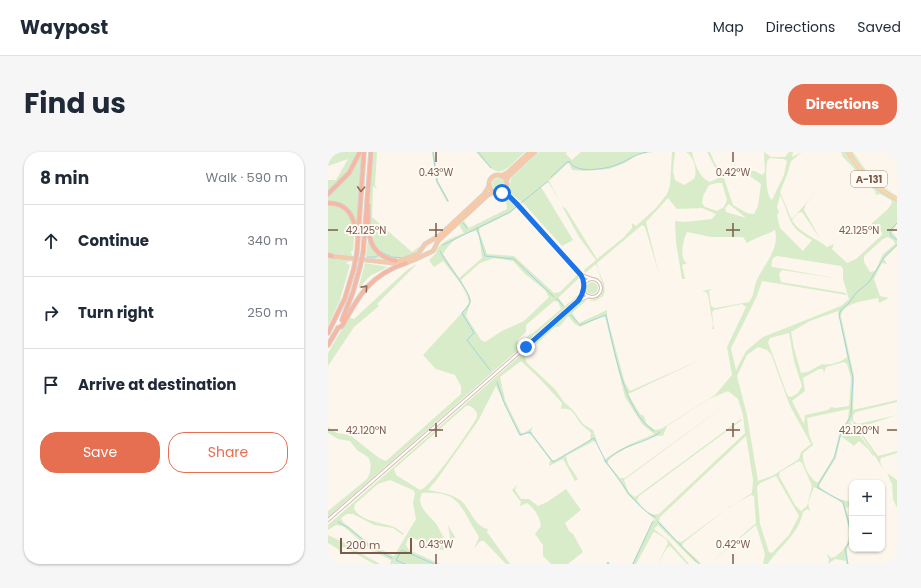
<!DOCTYPE html>
<meta charset="utf-8">
<style>
:root{--surface:#fff;--page:#f6f6f7;--text:#1f2937;--muted:#747a83;--line:#e0e1e3;--accent:#e76f51}
body{margin:0;font-family:Poppins,sans-serif;background:var(--page);color:var(--text)}
.controls{position:absolute;right:12px;bottom:12px;display:grid;overflow:hidden;border-radius:8px;box-shadow:0 1px 3px #0004}
.controls button{width:36px;height:36px;display:grid;place-items:center;padding:0;border:0;border-bottom:1px solid var(--line);background:var(--surface);color:var(--text);font:20px sans-serif}
.scale{position:absolute;left:12px;bottom:10px;width:72px;box-sizing:border-box;padding-left:4px;border:2px solid #7a5c4d;border-top:0;font-size:11px;line-height:14px;white-space:nowrap;color:#7a5c4d;-webkit-text-stroke:3px #fffaf3;paint-order:stroke}
.stop{position:absolute;width:12px;height:12px;margin:-9px;border:3px solid #1a73e8;border-radius:50%;background:#fff}
.stop.end{background:#1a73e8;border-color:#fff;box-shadow:0 1px 4px #0008}
.list{margin:0;padding:0;list-style:none}
h2{display:flex;justify-content:space-between;align-items:center;height:52px;margin:0;padding:0 16px;font-size:17px}
h2 small{font-size:13px;font-weight:400;color:var(--muted)}
.list li{display:grid;grid-template-columns:26px 1fr auto;gap:12px;align-items:center;box-sizing:border-box;height:72px;padding:0 16px;border-top:1px solid var(--line)}
.list b{display:block;font-size:15px;white-space:nowrap}
.list em{font-size:13px;font-style:normal;color:var(--muted)}
.actions{display:flex;gap:8px;padding:12px 16px}
.actions a{flex:1;padding:9px 0;border:1px solid var(--accent);border-radius:16px;text-align:center;font-size:14px;color:var(--accent)}
.actions .main{background:var(--accent);color:#fff}
.icon{flex:none;width:22px;height:22px;fill:none;stroke:currentColor;stroke-width:2;stroke-linecap:round;stroke-linejoin:round}
.map{position:relative;flex:none;width:569px;height:412px;overflow:hidden;border-radius:16px}
header{display:flex;align-items:center;gap:24px;box-sizing:border-box;height:56px;padding:0 20px;background:var(--surface);border-bottom:1px solid var(--line)}
header strong{font-size:19px}
nav{display:flex;gap:22px;margin-inline-start:auto;font-size:14px}
.intro{display:flex;align-items:center;justify-content:space-between;box-sizing:border-box;height:96px;padding:0 24px}
h1{margin:0;font-size:28px}
.button{padding:10px 18px;border-radius:16px;background:var(--accent);color:#fff;font-size:14px;font-weight:700}
main{display:flex;gap:24px;padding:0 24px}
aside{flex:1;background:var(--surface);border-radius:16px;box-shadow:0 1px 3px #0004}
.map>svg:first-child{display:block}
</style>
<header>
<strong>Waypost</strong>
<nav><a>Map</a><a>Directions</a><a>Saved</a></nav>
</header>
<div class="intro"><h1>Find us</h1><a class="button">Directions</a></div>
<main>
<aside>
<h2>8 min<small>Walk · 590 m</small></h2>
<ul class="list">
<li><svg class="icon" aria-label="ahead" viewBox="0 0 24 24"><path d="M12 20V5M6 11l6-6 6 6"/></svg><div><b>Continue</b></div><em>340 m</em></li>
<li><svg class="icon" aria-label="right" viewBox="0 0 24 24"><path d="M7 20v-9h11M14 6l5 5-5 5"/></svg><div><b>Turn right</b></div><em>250 m</em></li>
<li><svg class="icon" aria-label="arrive" viewBox="0 0 24 24"><path d="M6 21V4h12l-3 4 3 4H6"/></svg><div><b>Arrive at destination</b></div></li>
</ul>
<div class="actions"><a class="main">Save</a><a>Share</a></div>
</aside>
<div class="map">
<svg width="569" height="412" viewBox="0 0 569 412">
<rect width="100%" height="100%" fill="#fdf6ec"/>
<!-- green -->
<g fill="#d8ecc9" fill-rule="evenodd">
<polygon points="2,0 30,0 16,24 0,40 0,28 8,28 20,7 0,14 0,3"/>
<path d="M34 0 29 72C24 58 15 49 0 49V44C16 32 26 18 34 0Z"/>
<path d="M46 0H49L47 33 49 37 45 34 44 65 84 100 92 94C89 102 81 105 73 106 63 106 51 101 46 93 37 76 44 20 46 0Z"/>
<polygon points="104,0 106,0 110,29 121,49 119,50 108,30"/>
<path d="M148 0H197C171 24 172 28 148 0Z"/>
<polygon points="211,0 239,0 238,2 244,8 253,0 325,0 309,3 297,11 281,17 256,19 244,18 241,11 239,12 221,29 232,50 221,31 218,31 213,35 245,88 234,94 195,51 183,42 181,37 183,26"/>
<path d="M344 0H347L345 19 347 28 356 33 366 27C370 19 366 5 358 0H364C366 10 371 26 382 30L392 25 379 0H382L387 12 394 18 427 19 434 23 437 20 436 0 443 5H457L461 0H465L464 5 474 0 463 9 459 23 452 40 463 66H465L489 39 478 52 476 58 493 88 474 60 470 61 464 68C472 82 487 85 499 95L506 92 504 97 519 111 528 107 554 83V80L543 72 560 57 564 51 563 48 552 42 548 43 547 39 515 5 513 0H517C531 21 546 39 569 49V72L564 80 569 86V94L556 107 559 112 554 111 546 127 552 144 561 146 551 151 550 146C538 149 515 150 513 164L526 224 525 258 569 248V250L528 260 525 263V269L530 272 569 263 530 276 550 304 569 299V301L553 306 552 310 556 318 524 269 522 270 546 303 545 304 540 297 531 289 526 294 513 284 508 306 491 333C495 343 514 348 524 350V353L518 356 524 378V387L519 397 520 412H518V409L507 407 500 412 501 408 499 402 503 406C508 405 510 402 514 399 527 385 518 369 515 353L513 350 486 335 480 351 482 359 479 357 475 360C471 382 451 395 440 412H435L437 402 428 373 381 412 428 371 426 344 423 343 401 355 355 391 354 394 374 412 367 410 330 373 326 377 340 388 361 412H359L342 394 339 396 330 412 340 391 338 387 327 380 325 381 308 412H304L324 370 327 368 299 342 292 329 275 308 300 293 326 282 314 272 297 245 277 165 275 164 252 175 247 172 240 164 232 174 226 176 199 201 197 206 199 211 227 237 236 250 245 258 255 272 265 278 275 306 269 290 266 289 238 304 240 312 250 327 247 329 235 307 221 314 222 308 203 283 199 281 193 284 191 283 168 234 150 269 110 326 100 338C111 340 122 341 132 348 142 355 146 375 160 377L159 380 182 412H178L156 389H152L146 397 151 385C148 379 143 373 140 366 128 344 120 340 94 341 87 355 102 363 109 373 112 378 114 384 118 389L122 385 120 373 127 385 123 397 112 398 83 385 80 386 78 393 81 398 112 412H62L63 408 43 398 15 374 8 373 0 378V373L254 149 268 147 273 143 275 133 268 112 257 121 256 118 268 108 251 85 234 54 238 57 269 107 295 86 304 76V71L308 74 328 56 339 42 342 33ZM442 6 456 7 459 9 456 23 444 48C437 43 438 17 439 9ZM408 20 419 22 433 32 430 54 426 62 419 61 405 53 395 23ZM389 31H394L399 48 396 55 389 59 377 55 374 51 375 44 381 33ZM452 43C464 67 458 74 484 88L475 99 452 76 449 63 451 60 449 55ZM340 46 349 57 374 56 388 62 384 67 357 70 347 69 348 90 354 127H357L354 113 359 111C351 108 355 87 359 80L383 85H415L419 91C429 85 438 83 447 78 452 98 435 113 428 130 426 136 426 144 421 150L387 156 383 154 381 139 384 137 374 139 378 140 380 143 385 173 384 177H386L384 160 386 158 414 152 418 155 399 195 404 223 387 243 333 277 327 278 318 271 316 264 312 262 300 242 374 207 302 239 297 231 279 165V158L251 171 244 161 259 148 267 149 275 144C281 131 269 123 269 111L314 73 317 75 331 122 318 70ZM401 52 418 66 398 60 397 56ZM560 85 566 89 567 92 555 102 547 119 542 120 536 110V104L555 87ZM449 104 513 114 515 117V127L521 147 513 154 435 185 418 199 408 218 403 196 429 144 434 129 519 143 518 141 453 130 451 122 454 118 512 127 445 115 443 114 445 106ZM510 159 519 205C514 210 500 214 494 212L480 220 473 221 466 196 463 180 482 169ZM461 181 466 209 474 234 470 241 463 245 460 244 457 237 440 190 442 186ZM430 195 439 198 443 202 462 254 483 292 473 300 471 307 444 324 430 329 419 263 409 224 419 203ZM193 209 211 226 234 251 233 257C245 254 247 265 253 272 256 276 260 277 263 281L262 288 228 308H224L205 283 203 279 205 275 196 281H193L177 248 172 225ZM516 210 519 212 523 226 521 254 507 256 503 255 500 258 477 263 476 272 464 249 477 239 475 226 491 217H495L496 221 498 215ZM400 239 410 247 415 263 417 281 331 362C321 365 314 355 309 348L311 344 414 268 413 267 310 343 307 345 301 341 296 328 404 248 297 326H292L280 312V308C289 300 324 281 335 284L339 274 381 247ZM138 254H142C147 257 151 261 148 267 142 278 101 338 92 338L68 323 66 317ZM521 257 520 267 511 282 506 305 490 330H488C480 324 474 311 475 301L485 293 481 283 479 266ZM418 284 425 328 424 341 397 358 358 387 353 390 349 389 331 369 332 365ZM471 309 474 311 484 334 479 354 473 359 467 353 451 324 452 320ZM448 324 471 364 461 383 444 401 441 400 432 372 429 335 432 331ZM62 328 85 338 87 341 85 351 88 367 66 404 42 392 15 370 13 366 19 362H25L46 373 65 376 75 383 76 382C72 379 68 375 63 374 50 370 34 369 26 357L27 352 50 332Z"/>
<polygon points="523,0 525,0 543,25 569,44 545,29"/>
<circle cx="170" cy="32" r="6"/>
<path d="M172 44 181 45 190 54 182 61 152 76 151 79 159 102 186 104 226 141 232 140 250 122 252 125 230 146 237 154 252 142V143L0 365V359L39 327C43 321 44 311 40 305L29 298 22 289 10 287 0 281V275L9 281 22 283 51 306 58 309 133 242V234L127 223 108 217 95 203 131 164 141 151C138 135 124 121 115 109L106 115 101 108 108 101C109 90 127 85 136 81L131 73 136 69 141 76 179 57 178 49ZM148 79 151 84 154 106 131 126 115 102C121 90 134 81 148 79ZM166 106 185 109 197 122 217 138 221 145 196 169 174 179 157 190 153 188 138 164 143 149 133 128 152 111ZM226 149 230 150 233 157 205 181 202 182 191 194 189 188 198 180V173Z"/>
<path d="M0 52C27 57 28 75 25 99H23L24 104 0 101Z"/>
<polygon points="40,85 46,99 56,107 38,105"/>
<polygon points="0,106 22,109 18,111 22,113 12,148 0,174"/>
<polygon points="37,111 60,115 42,124 30,137"/>
<polygon points="89,112 49,152 51,154 26,175 0,214 0,201 21,165 26,167 79,118"/>
<circle cx="264" cy="136" r="6"/>
<polygon points="559,321 569,328 569,356 565,347 564,332"/>
<path d="M189 333 187 338 193 347H201L210 354 219 350 238 337 253 358 237 371 241 379 245 382 255 400 240 412H223L215 404V393L207 382 213 374C212 365 207 357 199 351L192 354 193 350 184 338Z"/>
<polygon points="0,383 19,392 25,397 52,412 46,412 18,396 14,395 11,400 10,397 0,391"/>
</g>
<g fill="none" stroke-linecap="round" stroke-linejoin="round">
<!-- stream -->
<g stroke="#a5d3da" stroke-width="1">
<polyline points="105,0 109,29 120,49"/>
<polyline points="150,0 163,16"/>
<path d="M223 25 239 10H242C247 22 278 17 288 13 299 9 307 2 319 0"/>
<polyline points="193,51 219,30"/>
<polyline points="135,71 139,76"/>
<polyline points="149,76 157,104 186,107 226,145"/>
<polyline points="563,77 569,71"/>
<polyline points="562,80 563,84 569,88"/>
<polyline points="115,93 182,60 188,55"/>
<path d="M112 99C116 109 144 141 142 150 141 154 137 158 134 161L146 181 139 188 162 218"/>
<polyline points="53,100 64,105 75,106"/>
<polyline points="39,105 48,105 50,103"/>
<polyline points="228,147 230,147 235,154"/>
<path d="M243 163 252 173 278 163C286 195 296 261 326 279"/>
<polyline points="169,230 177,253 192,283 202,280 225,310 266,286 278,310"/>
<path d="M327 365C305 354 293 328 278 310 289 293 321 291 332 280"/>
<polyline points="10,370 21,376 43,395 64,406"/>
<polyline points="330,370 371,412"/>
<polyline points="77,412 68,408 74,398 106,412"/>
<polyline points="279,412 280,410 281,412"/>
<polyline points="305,412 325,369"/>
<polyline points="520,412 517,397 522,389 523,380 515,350 489,335 506,306 513,281 516,277 523,263 525,226 511,163 513,158 521,151 528,141 541,130 557,104 569,93"/>
</g>
<defs>
<g id="minor">
<polyline points="178,34 180,43"/>
<polyline points="170,41 181,44 253,123 264,127"/>
<circle cx="264" cy="136" r="9"/>
<polyline points="252,146 255,138"/>
<polyline points="0,368 250,149 261,144"/>
</g>
<path id="primary" d="M520 0C533 20 547 37 569 47"/>
<g id="trunk">
<circle cx="170" cy="32" r="9"/>
<polyline points="173,24 179,21 202,0"/>
<polyline points="178,29 181,24 207,0"/>
<polyline points="2,104 65,111 78,111 86,108 105,99 110,89 160,43 166,40"/>
<polyline points="71,109 90,102 97,92 111,84 156,42 161,34"/>
</g>
<g id="motorway">
<polyline points="0,42 21,21 32,0"/>
<path d="M0 51C21 51 26 66 29 83"/>
<path d="M40 53C40 78 37 102 68 109"/>
<polyline points="29,100 36,0"/>
<polyline points="35,101 43,0"/>
<polyline points="0,103 4,104"/>
<polyline points="14,168 25,140 32,115"/>
<path d="M10 176 14 174C31 143 42 123 78 111"/>
<polyline points="0,181 17,146 26,116"/>
<polyline points="0,193 10,176"/>
</g>
</defs>
<!-- minor casing -->
<use href="#minor" stroke="#d1beb0" stroke-width="4"/>
<!-- primary casing -->
<use href="#primary" stroke="#dad1cd" stroke-width="5"/>
<!-- trunk casing -->
<use href="#trunk" stroke="#dad1cd" stroke-width="5"/>
<!-- motorway casing -->
<use href="#motorway" stroke="#dad1cd" stroke-width="5.5"/>
<!-- minor -->
<use href="#minor" stroke="#fff" stroke-width="2"/>
<!-- primary -->
<use href="#primary" stroke="#fbd9a5" stroke-width="3"/>
<!-- trunk -->
<use href="#trunk" stroke="#f9c8a4" stroke-width="3"/>
<!-- motorway -->
<use href="#motorway" stroke="#f7b7a3" stroke-width="3.5"/>
<defs>
<g id="motorway-bridge">
<polyline points="32,115 35,101"/>
<polyline points="26,116 29,100"/>
</g>
</defs>
<!-- motorway-bridge casing -->
<use href="#motorway-bridge" stroke="#dad1cd" stroke-width="5.5" stroke-linecap="butt"/>
<!-- motorway-bridge -->
<use href="#motorway-bridge" stroke="#f7b7a3" stroke-width="3.5"/>
</g>
<!-- one-way arrows -->
<defs><path id="oneway-chevron" d="M-2-3.5L2.5 0L-2 3.5" fill="none" stroke-width="1.6" stroke-linecap="round" stroke-linejoin="round"/></defs>
<g stroke="#936e5e">
<use href="#oneway-chevron" transform="translate(33 37) rotate(93)"/>
<use href="#oneway-chevron" transform="translate(37 136) rotate(-48)"/>
</g>
<g fill="none" stroke-linecap="round" stroke-linejoin="round">
<!-- route -->
<path stroke="#1a73e8" stroke-width="5" d="M174 41 180 43 189 52 253 123C258 131 256 141 250 149L198 195"/>
</g>
<!-- ticks -->
<path fill="none" stroke="#7a5c4d" stroke-width="1.5" d="M108 0V10M405 0V10M108 71V85M405 71V85M0 78H10M101 78H115M398 78H412M559 78H569M108 271V285M405 271V285M0 278H10M101 278H115M398 278H412M559 278H569M108 402V412M405 402V412"/>
<g text-anchor="middle" stroke-width="4" stroke-linejoin="round" paint-order="stroke">
<!-- shield labels -->
<rect fill="#fffaf3" stroke="#a28b7f" stroke-width="1" x="523" y="19" width="36" height="16" rx="3"/>
<g font-size="10" font-weight="bold" fill="#7a5c4d">
<text x="541" y="31">A-131</text>
</g>
</g>
<g font-size="10" text-anchor="middle" fill="#7a5c4d" stroke="#fffaf3" stroke-width="4" stroke-linejoin="round" paint-order="stroke">
<text x="108" y="24">0.43°W</text>
<text x="405" y="24">0.42°W</text>
<text x="38" y="82">42.125°N</text>
<text x="531" y="82">42.125°N</text>
<text x="38" y="282">42.120°N</text>
<text x="531" y="282">42.120°N</text>
<text x="108" y="396">0.43°W</text>
<text x="405" y="396">0.42°W</text>
</g>
</svg>
<div class="controls">
<button>+</button>
<button>−</button>
</div>
<div class="scale">200 m</div>
<div class="stop" style="left:174px;top:41px"></div>
<div class="stop end" style="left:198px;top:195px"></div>
</div>
</main>
